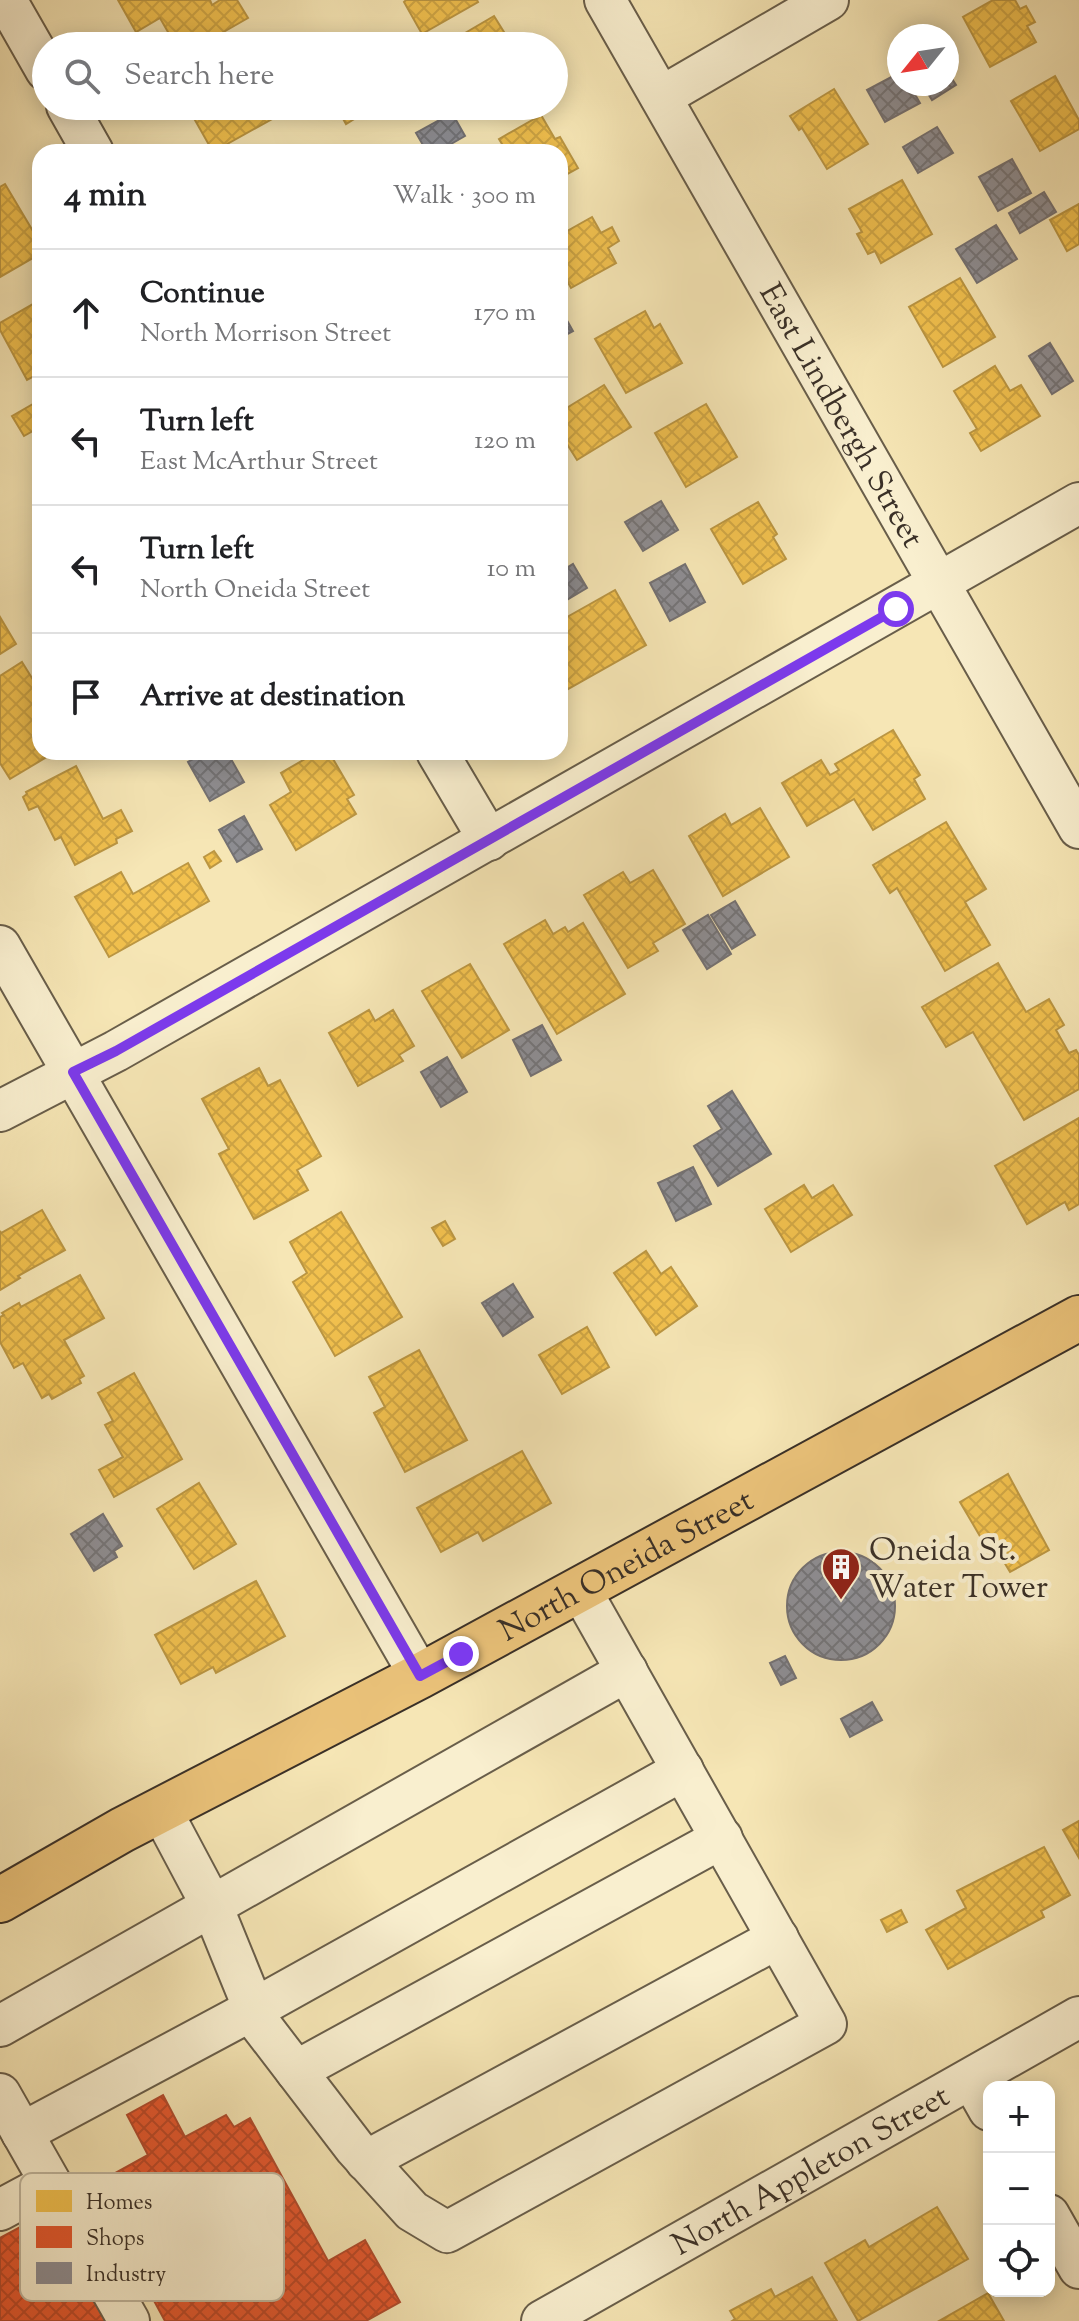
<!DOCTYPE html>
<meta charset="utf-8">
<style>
:root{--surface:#fff;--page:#f6f6f6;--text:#202124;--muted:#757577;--line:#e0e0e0}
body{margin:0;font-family:"Sorts Mill Goudy",serif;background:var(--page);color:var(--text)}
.controls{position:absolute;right:24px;bottom:24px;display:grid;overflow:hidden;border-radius:16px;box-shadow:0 4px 20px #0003}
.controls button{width:72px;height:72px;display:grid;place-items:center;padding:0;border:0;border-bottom:2px solid var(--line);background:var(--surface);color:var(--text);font:40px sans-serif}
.compass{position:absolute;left:887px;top:24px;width:72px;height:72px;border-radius:50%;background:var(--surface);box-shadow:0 4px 20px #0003;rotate:240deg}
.stop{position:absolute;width:24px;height:24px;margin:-18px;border:6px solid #7c3aed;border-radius:50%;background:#fff}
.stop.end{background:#7c3aed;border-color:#fff;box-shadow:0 2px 8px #0008}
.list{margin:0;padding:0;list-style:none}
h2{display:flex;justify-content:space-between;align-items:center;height:104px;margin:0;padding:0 32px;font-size:34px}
h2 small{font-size:26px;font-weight:400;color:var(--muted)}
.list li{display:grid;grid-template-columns:52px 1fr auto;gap:24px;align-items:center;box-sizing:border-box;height:128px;padding:0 32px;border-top:2px solid var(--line)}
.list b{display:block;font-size:30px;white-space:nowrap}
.list p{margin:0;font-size:26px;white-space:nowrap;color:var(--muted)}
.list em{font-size:26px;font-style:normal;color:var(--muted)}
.icon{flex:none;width:44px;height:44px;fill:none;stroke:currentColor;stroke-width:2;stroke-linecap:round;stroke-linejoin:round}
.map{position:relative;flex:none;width:1079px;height:2321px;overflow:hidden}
.search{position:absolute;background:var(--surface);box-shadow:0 4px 20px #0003;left:32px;top:32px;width:536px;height:88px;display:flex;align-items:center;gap:20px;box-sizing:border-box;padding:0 28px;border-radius:44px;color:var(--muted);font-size:30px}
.panel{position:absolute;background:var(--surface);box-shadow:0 4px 20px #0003;left:32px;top:144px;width:536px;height:616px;border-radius:24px}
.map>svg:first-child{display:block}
</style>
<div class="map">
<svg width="1079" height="2321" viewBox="0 0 1079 2321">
<defs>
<pattern id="homes-cross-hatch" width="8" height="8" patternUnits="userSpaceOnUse" patternTransform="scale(2)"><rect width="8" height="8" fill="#f2c14e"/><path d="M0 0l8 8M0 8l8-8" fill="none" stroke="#d0a644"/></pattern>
<pattern id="shops-cross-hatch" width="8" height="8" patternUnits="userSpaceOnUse" patternTransform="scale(2)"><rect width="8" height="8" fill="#e4572e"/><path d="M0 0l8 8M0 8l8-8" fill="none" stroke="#ba4827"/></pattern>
<pattern id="industry-cross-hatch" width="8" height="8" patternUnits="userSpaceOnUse" patternTransform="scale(2)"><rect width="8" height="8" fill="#8d8d92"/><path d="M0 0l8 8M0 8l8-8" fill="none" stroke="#747477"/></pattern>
</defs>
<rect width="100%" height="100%" fill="#f6e6b5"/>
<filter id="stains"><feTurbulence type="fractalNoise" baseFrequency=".0025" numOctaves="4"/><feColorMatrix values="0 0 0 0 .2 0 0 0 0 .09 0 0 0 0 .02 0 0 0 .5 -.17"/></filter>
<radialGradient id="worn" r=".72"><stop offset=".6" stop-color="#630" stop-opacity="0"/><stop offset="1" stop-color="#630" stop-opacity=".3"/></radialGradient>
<!-- homes -->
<g fill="url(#homes-cross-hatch)" stroke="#bb9642" stroke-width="2">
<polygon points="118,0 210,0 212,5 220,0 237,0 248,18 199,46 176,46 160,18 136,32"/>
<polygon points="406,0 477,0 478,2 422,34 404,2"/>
<polygon points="993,0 1015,0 1020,9 1026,6 1035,22 1027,26 1036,42 990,67 963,17"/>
<polygon points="494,16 509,40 502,44 504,46 443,46"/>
<polygon points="1055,76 1079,120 1079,129 1040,151 1011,101"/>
<polygon points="834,89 868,144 827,169 802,128 799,130 790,116"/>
<polygon points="187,106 277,106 281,114 213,152"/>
<polygon points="341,106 360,106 364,113 346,124 337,108"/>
<polygon points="541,115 555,139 560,137 578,168 560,178 560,152 507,152 499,139"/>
<polygon points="902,180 932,234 881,263 875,251 868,254 857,234 862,232 849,209"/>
<polygon points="5,184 40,243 40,254 0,277 0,187"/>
<polygon points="1079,204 1079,244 1067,251 1050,220"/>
<polygon points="592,217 601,233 612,227 619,241 608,248 616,263 571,288 560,268 560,235"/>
<polygon points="960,278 995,337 943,367 909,307"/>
<polygon points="40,300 40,373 27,380 0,330 0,323"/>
<polygon points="645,311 654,328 660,324 682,363 626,393 595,339"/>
<polygon points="995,366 1010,391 1021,385 1040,416 981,451 970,433 977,429 954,391"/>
<polygon points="604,385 631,427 577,460 560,433 560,412"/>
<polygon points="40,400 40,427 24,436 12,416"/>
<polygon points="706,404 737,457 686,487 655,433"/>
<polygon points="758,502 777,534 773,537 786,559 743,584 711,529"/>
<polygon points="615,590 646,645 568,689 565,683 560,686 560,621"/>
<polygon points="0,617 16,644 0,654"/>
<polygon points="22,662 40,691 40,752 55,752 10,779 0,763 0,676"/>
<polygon points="893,730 920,775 914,779 925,799 873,830 854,799 807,826 782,783 821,760 830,775 839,770 835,764"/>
<polygon points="317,752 329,752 354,795 347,799 356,814 296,850 270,805 291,792 281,773"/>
<polygon points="76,766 103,819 121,810 132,831 116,839 117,843 75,865 61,837 55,840 38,806 29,810 23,797 27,794 26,792"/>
<polygon points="760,808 789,857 723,896 689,836 725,814 731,825"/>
<polygon points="946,822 986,889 965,902 990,945 945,971 897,888 890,893 873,865"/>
<polygon points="214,851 221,861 210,868 204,857"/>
<polygon points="188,863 209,901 109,957 75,897 121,872 133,894"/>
<polygon points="653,870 685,924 653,943 658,951 628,968 584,895 623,872 630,883"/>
<polygon points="545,920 553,934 565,927 568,932 583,923 625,994 557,1034 504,944"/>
<polygon points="998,963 1026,1012 1049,999 1064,1025 1056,1030 1069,1053 1076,1050 1079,1055 1079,1089 1024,1120 973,1032 946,1047 922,1007"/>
<polygon points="470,964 509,1030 462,1058 422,991"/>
<polygon points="369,1010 375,1021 393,1010 414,1046 399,1055 403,1061 358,1086 329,1033"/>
<polygon points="259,1068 268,1086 280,1080 321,1156 297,1170 308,1190 254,1219 219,1154 229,1149 202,1099"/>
<polygon points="1079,1118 1079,1204 1069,1210 1065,1202 1027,1224 995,1166"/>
<polygon points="804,1185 812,1198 833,1185 852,1215 791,1252 765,1209"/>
<polygon points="42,1210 65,1250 18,1276 20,1278 0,1290 0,1231 1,1233"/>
<polygon points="341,1212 402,1317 335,1356 293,1282 307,1273 290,1242"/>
<polygon points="445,1221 455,1239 443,1246 432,1228"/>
<polygon points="646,1251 661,1274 671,1267 697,1306 656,1335 614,1273"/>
<polygon points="80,1275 104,1318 64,1340 84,1376 79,1379 81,1383 52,1399 49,1394 42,1398 23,1363 14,1368 0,1342 0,1317 4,1315 2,1313 19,1303 21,1307"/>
<polygon points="587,1327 609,1367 562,1394 539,1355"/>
<polygon points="419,1350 467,1440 405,1472 374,1413 385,1407 369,1377"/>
<polygon points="134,1373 182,1459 114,1497 99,1470 123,1457 105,1425 113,1421 98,1393"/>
<polygon points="522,1451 551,1503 483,1541 478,1532 441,1552 417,1508"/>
<polygon points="1008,1474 1049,1550 1010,1572 998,1552 991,1555 960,1502"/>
<polygon points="199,1483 236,1544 194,1569 157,1509"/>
<polygon points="256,1581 285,1636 216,1673 213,1667 181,1684 155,1635"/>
<polygon points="1079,1821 1079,1858 1063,1830"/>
<polygon points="1044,1847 1070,1895 1041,1911 1044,1917 948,1969 926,1930 966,1908 957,1891"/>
<polygon points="901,1910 907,1922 887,1932 881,1920"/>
<polygon points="937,2207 968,2259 858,2321 825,2263 865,2240 869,2247"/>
<polygon points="812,2277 837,2321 732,2321 735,2319 730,2311 771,2289 775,2297"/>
<polygon points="988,2293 1004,2321 939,2321"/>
</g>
<!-- shops -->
<g fill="url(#shops-cross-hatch)" stroke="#b14b2c" stroke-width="2">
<polygon points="163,2095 185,2137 226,2115 234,2127 250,2118 328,2261 365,2240 400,2302 366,2321 165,2321 101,2203 120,2193 110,2176 148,2155 127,2115"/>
<polygon points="48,2212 106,2321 0,2321 0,2238"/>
</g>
<!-- industry -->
<g fill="url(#industry-cross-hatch)" stroke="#747172" stroke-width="2">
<polygon points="947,71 956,85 932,100 922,84 947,84"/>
<polygon points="899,73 899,84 909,84 920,103 885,122 867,90"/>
<polygon points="452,113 465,136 437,152 427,152 416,133"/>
<polygon points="937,127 953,153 918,173 903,147"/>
<polygon points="1012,159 1031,193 998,211 979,177"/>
<polygon points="1044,192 1056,212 1020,233 1009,213"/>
<polygon points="996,225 1017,259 977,283 956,249"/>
<polygon points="560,308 573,331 560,338"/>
<polygon points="1050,343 1073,381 1052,394 1029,356"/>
<polygon points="661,501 678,530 643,551 625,522"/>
<polygon points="573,564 587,588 560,604 560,572"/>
<polygon points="685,564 705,602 670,621 650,583"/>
<polygon points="206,752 227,752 244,782 210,801 188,762"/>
<polygon points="244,816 262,849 237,862 219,830"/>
<polygon points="735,901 755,935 732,949 711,915"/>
<polygon points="708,915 731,954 707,969 683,930"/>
<polygon points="542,1025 561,1060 531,1076 513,1040"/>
<polygon points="447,1057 467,1092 441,1107 421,1072"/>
<polygon points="732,1091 771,1154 718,1186 694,1146 722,1129 708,1106"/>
<polygon points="693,1167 711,1204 676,1221 658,1183"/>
<polygon points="513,1284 533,1317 503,1336 482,1303"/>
<polygon points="103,1514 122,1546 114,1551 117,1557 94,1571 71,1534"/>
<circle cx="841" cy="1606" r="54"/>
<polygon points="785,1656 796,1678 781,1685 770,1663"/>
<polygon points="872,1702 882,1720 850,1737 841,1719"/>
</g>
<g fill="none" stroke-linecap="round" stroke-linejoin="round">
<defs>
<g id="minor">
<polyline points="6,0 46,70"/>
<path id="s1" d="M605 0 1079 828"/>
<polyline points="661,97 828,0"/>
<polyline points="67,106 93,152"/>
<polyline points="437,752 489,840"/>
<polyline points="0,946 420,1676"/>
<polyline points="0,1111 116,1051 1079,503"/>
<polyline points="161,1810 212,1906 260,2024 355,2148 412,2211 447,2232 826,2024 580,1589"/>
<polyline points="0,2026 627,1671"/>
<polyline points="296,2071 722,1838"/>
<polyline points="972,2080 989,2110"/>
<polyline points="0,2094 129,2321"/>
<polyline points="22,2133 254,2009 683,1770"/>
<polyline points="366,2161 778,1938"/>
<polyline points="0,2210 50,2183"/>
<polyline points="1049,2215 1079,2268"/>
<path id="s2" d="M542 2321 1079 2017"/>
</g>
<g id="major">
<path id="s3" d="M0 1900 122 1830 420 1676 1079 1318"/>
</g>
</defs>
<!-- minor casing -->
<use href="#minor" stroke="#695e4a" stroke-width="44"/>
<!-- major casing -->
<use href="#major" stroke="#3a3027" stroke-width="48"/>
<!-- minor -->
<use href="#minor" stroke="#f9efcf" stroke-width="40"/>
<!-- major -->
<use href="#major" stroke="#ebc37a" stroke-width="44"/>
</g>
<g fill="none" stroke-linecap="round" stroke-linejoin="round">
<!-- route -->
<polyline stroke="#7c3aed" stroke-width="10" points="461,1654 420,1676 73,1072 116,1051 896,609"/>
</g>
<!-- icons -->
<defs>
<symbol id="building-pin" viewBox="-11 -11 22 30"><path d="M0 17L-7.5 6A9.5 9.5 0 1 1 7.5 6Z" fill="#8f2418" stroke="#f9efcf"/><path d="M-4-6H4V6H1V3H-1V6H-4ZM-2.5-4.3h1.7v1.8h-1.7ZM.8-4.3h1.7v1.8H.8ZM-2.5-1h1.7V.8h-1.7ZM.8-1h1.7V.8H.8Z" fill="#fff"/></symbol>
</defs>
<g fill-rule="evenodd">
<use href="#building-pin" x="819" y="1545" width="44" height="60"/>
</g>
<g text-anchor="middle" stroke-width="8" stroke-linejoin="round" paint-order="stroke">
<!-- street labels -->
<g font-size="32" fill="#3a3027" stroke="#f9efcf">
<text dy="11" stroke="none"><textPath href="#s1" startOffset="478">East Lindbergh Street</textPath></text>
<text dy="11" stroke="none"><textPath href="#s3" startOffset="710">North Oneida Street</textPath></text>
<text dy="11" stroke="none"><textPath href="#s2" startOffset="308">North Appleton Street</textPath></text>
</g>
<!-- poi labels -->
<g font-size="32" fill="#3a3027" stroke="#f9efcf" text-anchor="start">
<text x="869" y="1560">Oneida St.<tspan x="869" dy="37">Water Tower</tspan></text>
</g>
</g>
<!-- legend -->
<rect x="20" y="2173" width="264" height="128" rx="12" fill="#f9efcf" stroke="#c0b69d" stroke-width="2"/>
<rect x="36" y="2190" width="36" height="22" fill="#f2c14e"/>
<rect x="36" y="2226" width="36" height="22" fill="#e4572e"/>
<rect x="36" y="2262" width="36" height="22" fill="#8d8d92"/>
<g font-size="22" fill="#3a3027">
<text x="86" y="2209">Homes</text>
<text x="86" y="2245">Shops</text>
<text x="86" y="2281">Industry</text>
</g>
<rect width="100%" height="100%" filter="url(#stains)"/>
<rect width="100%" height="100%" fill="url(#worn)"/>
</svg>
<div class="controls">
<button>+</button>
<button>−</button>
<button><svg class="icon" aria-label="locate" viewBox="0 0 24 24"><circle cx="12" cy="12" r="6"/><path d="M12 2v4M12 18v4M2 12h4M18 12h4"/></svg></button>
</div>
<svg class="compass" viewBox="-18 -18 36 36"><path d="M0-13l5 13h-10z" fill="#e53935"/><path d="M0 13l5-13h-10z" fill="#757577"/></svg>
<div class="stop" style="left:896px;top:609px"></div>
<div class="stop end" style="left:461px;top:1654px"></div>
<div class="search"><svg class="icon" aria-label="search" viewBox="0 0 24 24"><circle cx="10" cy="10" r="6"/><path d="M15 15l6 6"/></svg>Search here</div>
<section class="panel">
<h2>4 min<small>Walk · 300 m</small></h2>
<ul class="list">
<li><svg class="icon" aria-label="ahead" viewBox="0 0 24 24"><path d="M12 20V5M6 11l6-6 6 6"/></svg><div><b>Continue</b><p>North Morrison Street</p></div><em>170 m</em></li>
<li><svg class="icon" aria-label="left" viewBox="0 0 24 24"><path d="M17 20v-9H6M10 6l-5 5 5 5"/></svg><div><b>Turn left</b><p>East McArthur Street</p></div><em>120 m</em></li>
<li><svg class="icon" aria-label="left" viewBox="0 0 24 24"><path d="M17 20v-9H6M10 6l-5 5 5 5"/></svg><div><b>Turn left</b><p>North Oneida Street</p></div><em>10 m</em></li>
<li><svg class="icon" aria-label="arrive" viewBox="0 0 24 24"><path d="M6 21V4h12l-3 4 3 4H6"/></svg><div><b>Arrive at destination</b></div></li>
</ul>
</section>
</div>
